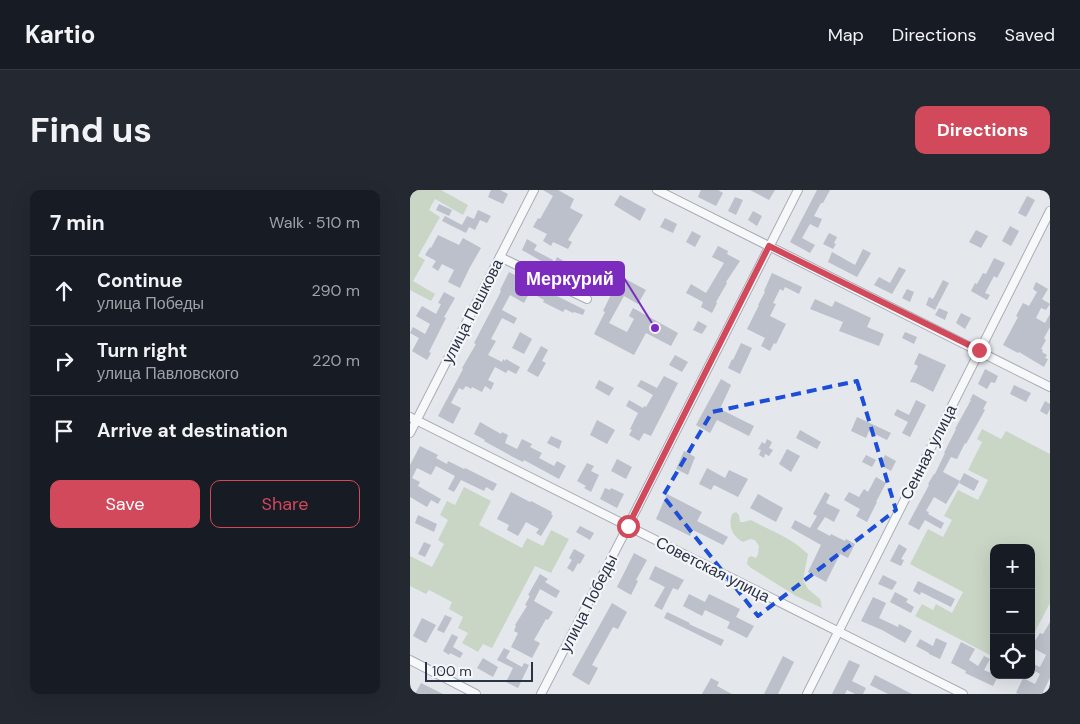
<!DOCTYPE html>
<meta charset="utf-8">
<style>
:root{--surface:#171b24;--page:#242831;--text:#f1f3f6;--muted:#9ea1a6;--line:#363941;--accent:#d1495b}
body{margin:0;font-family:"DM Sans",sans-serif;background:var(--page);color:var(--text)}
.controls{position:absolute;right:15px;bottom:15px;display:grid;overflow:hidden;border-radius:10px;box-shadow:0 5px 20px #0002}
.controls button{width:45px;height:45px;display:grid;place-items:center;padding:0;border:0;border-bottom:1px solid var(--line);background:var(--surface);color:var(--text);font:25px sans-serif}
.scale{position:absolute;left:15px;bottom:12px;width:108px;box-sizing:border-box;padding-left:5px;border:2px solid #2b3445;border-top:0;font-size:14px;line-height:18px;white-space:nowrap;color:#2b3445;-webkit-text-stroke:4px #f4f6f9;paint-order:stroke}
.stop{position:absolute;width:15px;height:15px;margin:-11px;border:4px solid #d1495b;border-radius:50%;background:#fff}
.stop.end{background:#d1495b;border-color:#fff;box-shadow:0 1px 5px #0008}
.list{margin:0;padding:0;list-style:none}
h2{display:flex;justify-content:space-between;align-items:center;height:65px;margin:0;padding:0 20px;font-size:21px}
h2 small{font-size:16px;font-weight:400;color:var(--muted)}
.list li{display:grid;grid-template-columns:32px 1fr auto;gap:15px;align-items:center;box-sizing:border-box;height:70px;padding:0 20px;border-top:1px solid var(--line)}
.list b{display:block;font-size:19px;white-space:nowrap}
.list p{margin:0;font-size:16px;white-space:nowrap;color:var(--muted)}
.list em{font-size:16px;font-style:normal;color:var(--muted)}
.actions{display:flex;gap:10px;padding:15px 20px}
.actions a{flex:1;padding:11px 0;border:1px solid var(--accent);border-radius:10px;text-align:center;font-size:18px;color:var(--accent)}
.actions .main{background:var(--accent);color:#fff}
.icon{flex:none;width:28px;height:28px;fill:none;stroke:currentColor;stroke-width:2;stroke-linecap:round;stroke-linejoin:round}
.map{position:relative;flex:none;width:640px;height:504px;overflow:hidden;border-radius:10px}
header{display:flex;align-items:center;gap:30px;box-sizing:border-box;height:70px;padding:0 25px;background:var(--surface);border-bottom:1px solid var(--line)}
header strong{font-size:24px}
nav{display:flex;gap:28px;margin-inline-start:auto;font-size:18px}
.intro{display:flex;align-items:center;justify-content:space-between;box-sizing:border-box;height:120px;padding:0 30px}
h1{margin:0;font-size:35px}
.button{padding:12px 22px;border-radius:10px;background:var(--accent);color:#fff;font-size:18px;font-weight:700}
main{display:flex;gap:30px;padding:0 30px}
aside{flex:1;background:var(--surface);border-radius:10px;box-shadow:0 5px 20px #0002}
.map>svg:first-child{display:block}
</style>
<header>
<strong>Kartio</strong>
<nav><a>Map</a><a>Directions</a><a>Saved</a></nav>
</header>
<div class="intro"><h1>Find us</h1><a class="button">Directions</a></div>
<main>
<aside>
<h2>7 min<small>Walk · 510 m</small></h2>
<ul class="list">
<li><svg class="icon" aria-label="ahead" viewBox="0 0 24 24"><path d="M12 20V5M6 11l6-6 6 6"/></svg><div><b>Continue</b><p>улица Победы</p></div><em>290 m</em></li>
<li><svg class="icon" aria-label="right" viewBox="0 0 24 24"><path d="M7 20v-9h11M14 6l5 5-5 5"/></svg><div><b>Turn right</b><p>улица Павловского</p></div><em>220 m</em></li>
<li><svg class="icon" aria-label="arrive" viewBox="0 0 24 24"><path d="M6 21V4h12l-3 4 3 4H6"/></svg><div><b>Arrive at destination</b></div></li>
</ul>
<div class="actions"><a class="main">Save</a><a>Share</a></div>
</aside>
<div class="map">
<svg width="640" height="504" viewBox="0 0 640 504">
<rect width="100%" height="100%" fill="#e4e7ec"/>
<!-- green -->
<g fill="#c9d6c5">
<polygon points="0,0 31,0 58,15 53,25 25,9 19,20 30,27 8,66 15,70 3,91 25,104 21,111 0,100"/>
<polygon points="572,239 591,249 596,241 640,264 640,413 621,449 621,358 584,358 584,467 505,426 512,414 523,420 526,414 542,423 553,402 500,374 518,339 533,347 542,330 534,326 548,300 568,310 578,290 558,280 572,252 567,249"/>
<polygon points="54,297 81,311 69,335 112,358 117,348 133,356 141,340 159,349 141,383 125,376 82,458 73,454 68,462 52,453 58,443 48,438 53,427 39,419 42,412 19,400 16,404 0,396 0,366 22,377 34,354 28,350 38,330 30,325 37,311 45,315"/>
<path d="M326 322 329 325 330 332H334L341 330C361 341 382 348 398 364L393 390 398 399 410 409 412 418 386 406 341 378 337 374 338 368 341 366 346 368 348 364 349 356 345 350 340 349 333 352C322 346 318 336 322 324Z"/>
</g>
<!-- building -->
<g fill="#bbc0ca">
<polygon points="81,0 90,0 98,4 93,14 78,7"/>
<polygon points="133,0 148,0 164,9 160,18 173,25 158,50 162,52 158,59 143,52 141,56 133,51 137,44 123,37 128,28 130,29 143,6"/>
<polygon points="291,0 308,0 313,3 306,16 288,7"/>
<polygon points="340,0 365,0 359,10"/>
<polygon points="407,0 420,0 413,13 411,13 404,26 412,29 408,38 400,34 392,48 405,55 400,63 380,52"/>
<polygon points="210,5 236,19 230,31 204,15"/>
<polygon points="617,6 625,10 616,27 608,23"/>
<polygon points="325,7 333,10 326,25 318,21"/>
<polygon points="29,14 42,20 39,26 26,20"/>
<polygon points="68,20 81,26 77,33 70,30 65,40 59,37 56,43 32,31 35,26 52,35 57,26 64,29"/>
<polygon points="343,21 352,26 347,36 338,30"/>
<polygon points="255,28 267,34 263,43 250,37"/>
<polygon points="600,36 609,41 601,56 592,51"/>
<polygon points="566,40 578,46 571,58 559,52"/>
<polygon points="282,41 291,46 285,57 276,52"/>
<polygon points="419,43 427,47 424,53 426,54 423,59 413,54"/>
<polygon points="28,45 49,55 53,48 71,58 59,79 50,98 38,92 44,80 32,74 28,81 22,77 26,71 15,65 20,57 21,58"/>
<polygon points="117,49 127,55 124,60 143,70 140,76 112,60"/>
<polygon points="308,56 318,61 317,64 330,71 316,92 317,93 306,112 307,113 302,123 291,117 293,112 276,103 281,94 296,103 314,73 302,67"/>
<polygon points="453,59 461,63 447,87 418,72 422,62 445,75"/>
<polygon points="147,67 157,73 154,79 144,74"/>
<polygon points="584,68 595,73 587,88 584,86 575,103 580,105 577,110 561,101 565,93 567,94 573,83 576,84"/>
<polygon points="489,77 496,80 482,104 464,95 469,87 480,93"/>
<polygon points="99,82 175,120 173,125 164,122 163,123 155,119 153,122 133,112 134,110 120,102 114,113 100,105 92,120 107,128 104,134 92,128 81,149 86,151 78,165 92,172 93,169 95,171 96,169 110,177 106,184 98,180 96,183 85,177 78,190 84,193 81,200 75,196 72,202 62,197 61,199 56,196 53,200 49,198 41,213 51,218 43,234 28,226 53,179 52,178 66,154 64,153 85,113 91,101 90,100"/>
<polygon points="362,83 392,97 389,104 375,97 373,101 370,99 363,113 366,114 360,126 376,134 366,154 364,153 360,161 351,156 355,148 337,139 349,115 348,115 355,102 354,101"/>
<polygon points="210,86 236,100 228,114 214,106 199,133 217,142 224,129 219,126 223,118 268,143 261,156 236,143 224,165 184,144 195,122 193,121"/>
<polygon points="533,90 539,93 525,120 516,115 519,107 523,109"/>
<polygon points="626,92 638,99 632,109 640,114 636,120 631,118 626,128 635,133 640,124 640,137 634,148 636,150 631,159 633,160 632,162 637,165 635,168 638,169 634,177 609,162 608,163 593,155 608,127 606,126 613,113 619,116 627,102 623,99"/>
<polygon points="497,99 504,102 500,112 492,108"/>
<polygon points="34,102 45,108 34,127 36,128 19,162 21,163 17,170 2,161 9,148 0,143 3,137 15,144 20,134 6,126 12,116 26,124 31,114 28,113"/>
<polygon points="405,109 422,117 425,111 461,128 457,137 474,144 469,156 429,141 433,132 400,119"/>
<polygon points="529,118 538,122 535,130 525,125"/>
<polygon points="551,123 561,128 555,139 546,133"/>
<polygon points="288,131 297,136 292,144 283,140"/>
<polygon points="110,142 122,149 114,164 102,158"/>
<polygon points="495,142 507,147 504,154 492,148"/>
<polygon points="331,153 342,158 330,184 318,178 322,169 323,170"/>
<polygon points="131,156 138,160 132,171 136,173 128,187 117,181"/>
<polygon points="509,163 536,175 523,202 506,193 500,192 508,176 504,174"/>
<polygon points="265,165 278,172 272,182 259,175"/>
<polygon points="575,179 588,186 585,193 581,192 577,199 568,194"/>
<polygon points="254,186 268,193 241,246 234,243 229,251 219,245 222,240 220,239 228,223 216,216 219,210 233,218 234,216 236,217 243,205 227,196 231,190 247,198"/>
<polygon points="311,189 321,195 310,219 344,236 339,246 307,230 300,243 286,235"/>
<polygon points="189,190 204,198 199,206 185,198"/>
<polygon points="604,195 621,203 616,212 600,204"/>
<polygon points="563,204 577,212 573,219 575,220 556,254 555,253 547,269 541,267 533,282 550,291 536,314 524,307 516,321 519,322 518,324 534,333 531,339 515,330 509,340 498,334 519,295 518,294 524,284 525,284 535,263 534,263 546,239 545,239 561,210 560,210"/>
<polygon points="506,210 516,215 500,247 492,243 498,232 484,225 487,219 499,225"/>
<polygon points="635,211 640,214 640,219 637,225 630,221"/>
<polygon points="447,227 481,243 477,250 459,241 456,248 441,241"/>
<polygon points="187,230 205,240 197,254 180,245"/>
<polygon points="70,232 91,244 92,242 98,245 95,253 107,259 112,249 122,254 120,257 132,263 129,268 144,276 147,271 156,276 149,289 114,270 113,272 103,267 74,251 75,250 64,244"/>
<polygon points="390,240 411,252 407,259 386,248"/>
<polygon points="141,246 152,251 149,259 137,253"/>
<polygon points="357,249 362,252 359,258 363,260 359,266 355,264 354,268 349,265 351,260 348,259 352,252 355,254"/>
<polygon points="10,256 28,265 26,268 37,274 38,271 54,279 55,278 87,294 83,301 76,297 74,301 51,290 44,302 38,299 45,286 26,276 21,285 7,278 2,288 10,292 8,296 31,309 28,314 21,310 17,317 0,307 0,275"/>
<polygon points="377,259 390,266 381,282 369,274"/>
<polygon points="274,261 285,267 278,285 266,279"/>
<polygon points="456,265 466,270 462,277 452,272"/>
<polygon points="475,265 486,271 481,281 470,275"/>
<polygon points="207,269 222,277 216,289 201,281"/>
<polygon points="177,273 184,276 181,281 189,285 181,302 174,298 176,296 167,291"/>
<polygon points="297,278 315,288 319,280 338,289 328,307 304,295 301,300 289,294"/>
<polygon points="554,283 569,291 564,301 549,293"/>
<polygon points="466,287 476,293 466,312 467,312 457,332 446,326 450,319 434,310 439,302 449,307 454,299 458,302"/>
<polygon points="195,298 200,300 201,298 214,304 207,318 190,309"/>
<polygon points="101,302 120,312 121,311 142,322 141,324 143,326 131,346 126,343 129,339 116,332 108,346 97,340 99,335 87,329"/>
<polygon points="415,302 420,305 416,313 430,320 424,332 415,327 407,339 420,346 421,344 435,351 436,349 445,354 438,368 430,364 416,392 398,382 411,355 381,338 385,330 400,338 407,326 403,324"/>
<polygon points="257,304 292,322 287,331 318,347 313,355 283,340 280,346 246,329"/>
<polygon points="348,304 373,318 366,332 340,318"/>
<polygon points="8,325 27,334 24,342 5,333"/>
<polygon points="170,336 184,343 180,350 166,342"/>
<polygon points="14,352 21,355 15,367 8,364"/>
<polygon points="489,354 497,359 491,369 494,370 491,376 480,371"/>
<polygon points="164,359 175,365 170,374 168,373 163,382 157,378 162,370 159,368"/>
<polygon points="224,363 237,370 226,390 228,391 221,405 207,397"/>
<polygon points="245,376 274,390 268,400 263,398 252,420 244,416 255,397 239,389"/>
<polygon points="130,384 138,389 135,392 150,401 146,408 130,399 124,411 143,422 138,430 136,429 124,450 130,453 122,468 101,457 108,443 104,441 106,436 105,435 117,416 115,415 120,406 118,405"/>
<polygon points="473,385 487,392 482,400 468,394"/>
<polygon points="508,391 545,409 541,417 511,402 510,405 503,401"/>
<polygon points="485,402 498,409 496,412 504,417 501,423 480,412"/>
<polygon points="279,404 295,412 299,404 330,419 326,427 344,436 337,448 317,438 320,432 295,420 292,426 273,416"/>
<polygon points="463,407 476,413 469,428 488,437 489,434 502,441 495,453 472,440 451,431"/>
<polygon points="202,413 217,422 208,439 203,437 182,475 188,478 179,495 162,485"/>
<polygon points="257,422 280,433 279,434 314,450 311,456 254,428"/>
<polygon points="35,425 42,428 34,443 27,440"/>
<polygon points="12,428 26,435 16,453 3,446"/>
<polygon points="640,432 640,488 632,504 609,504 606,503 613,488 625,494 630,484 621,479 621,473 630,477 636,465 621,457 630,443 633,444"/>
<polygon points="42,444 48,447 43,457 53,463 50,468 40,463 39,465 33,461"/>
<polygon points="526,448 537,453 530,469 519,464 519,463 506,456 510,449 523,456"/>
<polygon points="551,452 565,459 559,470 568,476 574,466 580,469 574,480 588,486 583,496 555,483 556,481 541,473"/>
<polygon points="94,458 100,461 96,468 112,477 114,473 119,475 108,498 96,492 103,478 87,470"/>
<polygon points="373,466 384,472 368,504 354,504"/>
<polygon points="73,468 88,477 83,487 67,478"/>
<polygon points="439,470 450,475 442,491 456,498 453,504 445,504 437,500 435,504 422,504"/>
<polygon points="465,485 502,504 478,504 460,495"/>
<polygon points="301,488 309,492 307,496 322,504 292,504"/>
<polygon points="11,493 33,504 5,504"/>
</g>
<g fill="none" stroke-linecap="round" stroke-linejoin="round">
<defs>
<g id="minor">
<polyline points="247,0 640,197"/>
<polyline points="90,67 177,109"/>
<polyline points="0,227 553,504"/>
<polyline points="0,243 124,0"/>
<polyline points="0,470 66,504"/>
<polyline points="131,504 218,336 388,0"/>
<polyline points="397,504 640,21"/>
</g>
</defs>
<!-- minor casing -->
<use href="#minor" stroke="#a9aeb7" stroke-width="10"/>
<!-- minor -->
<use href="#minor" stroke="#f7f8fa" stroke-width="8"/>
</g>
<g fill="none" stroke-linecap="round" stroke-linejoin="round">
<!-- route -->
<polyline stroke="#d1495b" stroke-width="6" points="218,336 359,56 569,160"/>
</g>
<!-- marked area -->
<path fill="none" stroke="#1d4ed8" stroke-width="4" stroke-dasharray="10 6" stroke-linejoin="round" d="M447 191 486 320 348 426 253 306 302 222Z"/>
<g text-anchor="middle" stroke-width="4.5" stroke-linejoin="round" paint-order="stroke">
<!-- street labels -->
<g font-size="16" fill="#2b3445" stroke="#f4f6f9">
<text transform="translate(62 121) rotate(-63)" y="6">улица Пешкова</text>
<text transform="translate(518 262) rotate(-63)" y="6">Сенная улица</text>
<text transform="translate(303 379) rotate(27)" y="6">Советская улица</text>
<text transform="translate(178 413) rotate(-63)" y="6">улица Победы</text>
</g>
</g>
<!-- callouts -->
<path fill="none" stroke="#7b2cbf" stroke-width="2" d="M245 138L214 88"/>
<circle fill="#7b2cbf" stroke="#f4f6f9" stroke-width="2" cx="245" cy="138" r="5"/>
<rect fill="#7b2cbf" stroke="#7b2cbf" stroke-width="2" x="106" y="72" width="108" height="33" rx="5"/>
<g font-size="18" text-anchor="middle" font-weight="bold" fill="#fff">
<text x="160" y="95">Меркурий</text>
</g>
</svg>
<div class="controls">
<button>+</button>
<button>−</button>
<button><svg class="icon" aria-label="locate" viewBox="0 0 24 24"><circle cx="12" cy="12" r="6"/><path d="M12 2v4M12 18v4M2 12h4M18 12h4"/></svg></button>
</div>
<div class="scale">100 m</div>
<div class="stop" style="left:218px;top:336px"></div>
<div class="stop end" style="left:569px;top:160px"></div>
</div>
</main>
